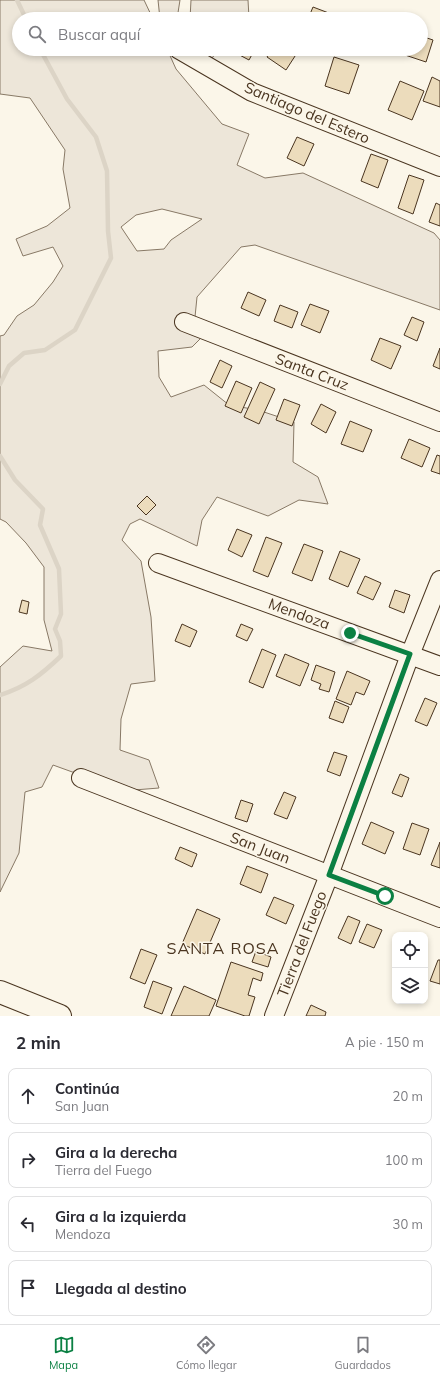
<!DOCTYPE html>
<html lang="es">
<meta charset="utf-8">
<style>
:root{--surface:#fff;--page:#f2f2f3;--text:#2b2b33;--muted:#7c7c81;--line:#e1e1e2;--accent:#0b8043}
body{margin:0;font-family:Mulish,sans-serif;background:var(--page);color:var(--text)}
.controls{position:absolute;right:12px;bottom:12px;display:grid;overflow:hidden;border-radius:8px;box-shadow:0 2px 6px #0003}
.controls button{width:36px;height:36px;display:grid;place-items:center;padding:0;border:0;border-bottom:1px solid var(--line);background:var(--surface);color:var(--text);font:20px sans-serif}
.stop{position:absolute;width:12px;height:12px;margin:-9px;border:3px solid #0b8043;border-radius:50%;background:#fff}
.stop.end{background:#0b8043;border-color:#fff;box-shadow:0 1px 4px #0008}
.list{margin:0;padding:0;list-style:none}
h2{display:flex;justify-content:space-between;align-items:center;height:52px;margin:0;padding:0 16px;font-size:17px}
h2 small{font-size:13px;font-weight:400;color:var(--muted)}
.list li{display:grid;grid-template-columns:26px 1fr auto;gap:12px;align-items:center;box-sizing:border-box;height:56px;margin:0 8px 8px;padding:0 8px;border:1px solid var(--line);border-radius:8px}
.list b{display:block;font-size:15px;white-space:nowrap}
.list p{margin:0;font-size:13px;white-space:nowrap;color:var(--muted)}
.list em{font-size:13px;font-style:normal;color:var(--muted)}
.icon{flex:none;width:22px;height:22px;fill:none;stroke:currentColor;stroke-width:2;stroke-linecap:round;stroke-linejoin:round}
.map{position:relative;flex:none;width:440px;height:1016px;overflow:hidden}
.search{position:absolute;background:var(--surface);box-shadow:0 2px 6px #0003;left:12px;right:12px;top:12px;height:44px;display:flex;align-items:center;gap:10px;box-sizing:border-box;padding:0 14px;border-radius:22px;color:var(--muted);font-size:15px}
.sheet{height:308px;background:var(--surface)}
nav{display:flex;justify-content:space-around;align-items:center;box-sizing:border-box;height:56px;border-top:1px solid var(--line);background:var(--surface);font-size:11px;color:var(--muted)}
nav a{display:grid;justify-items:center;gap:2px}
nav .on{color:var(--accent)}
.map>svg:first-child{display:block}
</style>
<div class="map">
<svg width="440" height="1016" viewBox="0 0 440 1016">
<rect width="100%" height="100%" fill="#fbf6e9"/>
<!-- green -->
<g fill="#ede6d9" stroke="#887966" fill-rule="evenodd">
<path d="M0 0H144L153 19H19V49H167L176 69 222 124 249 134 237 165 265 178 303 173 434 233 440 240V310L255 245 241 247 197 297 195 317 210 329 192 347 158 351 159 377 171 397 204 385 229 405 258 410 294 422 293 462 318 477 328 504 299 500 268 516 217 497 202 520 197 546 140 519 130 524 122 540 141 561 151 617 155 681 131 684 121 719 120 750 149 760 159 788 134 790 100 782 53 765 42 787 25 792 19 853 0 892V667L23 646 52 651 44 620V567L26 543 6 522 0 519V336L4 335 17 316 34 305 53 282 63 266 53 247 23 256 16 239 47 226 70 208 63 169 65 150 30 98 0 94ZM162 209 202 219 171 240 164 249 137 251 121 227 136 215Z"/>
<polygon points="158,0 180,0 177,19 160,19"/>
<polygon points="191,0 248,0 249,18 190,19"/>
<polygon points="184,49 220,49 211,59"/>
</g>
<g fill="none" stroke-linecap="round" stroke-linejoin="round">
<!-- stream -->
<g stroke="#dcd4c6" stroke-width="4.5">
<polyline points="17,0 26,19"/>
<polyline points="0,384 9,366 24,353 45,350 75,330 111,258 108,231 107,171 96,137 67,99 40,49"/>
<path d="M0 456 15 480 43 509 40 525 59 569 61 614 55 629 60 641 61 656C41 675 26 687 0 695"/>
</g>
</g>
<!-- building -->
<g fill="#ecdcbc" stroke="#4a3520">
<polygon points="313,7 334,15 332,19 308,19"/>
<polygon points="421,36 433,40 426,62 405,55 407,49 421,49"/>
<polygon points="233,49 255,49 249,60 232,51"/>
<polygon points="272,49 291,49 297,53 286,70 267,57"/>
<polygon points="334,57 359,65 349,94 325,86"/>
<polygon points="432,77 440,81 440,107 423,101"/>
<polygon points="400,81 424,91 412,120 388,110"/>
<polygon points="297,137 314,144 304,166 287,158"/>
<polygon points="371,154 388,160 378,188 361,181"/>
<polygon points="409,175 424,180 413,214 398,208"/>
<polygon points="436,203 440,205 440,226 429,222"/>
<polygon points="248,292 266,300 259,316 241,308"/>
<polygon points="310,304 329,311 320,333 301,325"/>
<polygon points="280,305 298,312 292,328 274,321"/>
<polygon points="412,317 424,322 417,341 404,335"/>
<polygon points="380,338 401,346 391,369 371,360"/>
<polygon points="440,348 440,369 433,366"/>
<polygon points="220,360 232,366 222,388 210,382"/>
<polygon points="236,381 252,388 241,413 225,406"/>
<polygon points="260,382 275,389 259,424 244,417"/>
<polygon points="284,399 300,405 292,426 276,420"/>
<polygon points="321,404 336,412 326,433 311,424"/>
<polygon points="350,421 372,430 363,452 341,444"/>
<polygon points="409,439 430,448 422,467 401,458"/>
<polygon points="437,455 440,456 440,474 431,471"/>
<polygon points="147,496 156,505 146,515 137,506"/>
<polygon points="237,529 252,535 242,557 228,550"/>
<polygon points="266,537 282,543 268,577 253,571"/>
<polygon points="304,544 323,551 312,581 292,573"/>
<polygon points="340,551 360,559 348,587 329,579"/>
<polygon points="365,576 381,583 373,600 357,593"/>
<polygon points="395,590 410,595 404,613 389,607"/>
<polygon points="22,600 29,602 27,614 19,612"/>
<polygon points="182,624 197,631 190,647 175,641"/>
<polygon points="241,624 253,629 247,641 236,636"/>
<polygon points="262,649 276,655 263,688 249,682"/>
<polygon points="285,654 309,664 300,686 276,676"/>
<polygon points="316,665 335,672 329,692 319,689 321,684 311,680"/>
<polygon points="347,671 370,681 364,695 356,692 351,705 336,699"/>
<polygon points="425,698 437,703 427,726 415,721"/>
<polygon points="335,701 349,707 343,723 329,718"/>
<polygon points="334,752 347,756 340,776 327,771"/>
<polygon points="400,774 409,778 402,797 392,793"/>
<polygon points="284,792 296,797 287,819 274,814"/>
<polygon points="241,800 253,804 247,822 235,818"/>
<polygon points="371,822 394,832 385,854 362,844"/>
<polygon points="412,823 429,829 420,855 403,849"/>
<polygon points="440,842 440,868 431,865"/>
<polygon points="180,847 197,854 192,867 175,859"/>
<polygon points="247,866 268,874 261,893 240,884"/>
<polygon points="274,897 294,905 286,924 266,915"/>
<polygon points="197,909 220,919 205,954 182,944"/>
<polygon points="348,916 360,921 351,944 338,938"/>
<polygon points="367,924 382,930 374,948 359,942"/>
<polygon points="141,949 157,955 145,984 130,978"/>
<polygon points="256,951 271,957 268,967 252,962"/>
<polygon points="438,960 440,960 440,984 430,981"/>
<polygon points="231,962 263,973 261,981 253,978 248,995 255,997 249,1016 245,1016 216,1006"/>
<polygon points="153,981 172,988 162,1014 144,1007"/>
<polygon points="184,986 216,1000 209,1016 171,1016"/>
<polygon points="311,1005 326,1012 325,1016 306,1016"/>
</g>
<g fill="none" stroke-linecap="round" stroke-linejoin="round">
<defs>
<g id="minor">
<polyline points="178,49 252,92 440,167"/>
<polyline points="184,322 440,422"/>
<polyline points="158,563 440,666"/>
<polyline points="81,778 440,918"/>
<polyline points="274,1016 329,875 410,655 440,580"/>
</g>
<polyline id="major" points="0,992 60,1016"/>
</defs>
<!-- minor casing -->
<use href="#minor" stroke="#4a3520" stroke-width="20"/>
<!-- major casing -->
<use href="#major" stroke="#4a3520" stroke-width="24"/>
<!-- minor -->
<use href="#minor" stroke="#fbf6e9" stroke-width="18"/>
<!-- major -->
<use href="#major" stroke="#fbf6e9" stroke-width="22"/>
</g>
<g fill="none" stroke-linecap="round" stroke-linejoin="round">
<!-- route -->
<polyline stroke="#0b8043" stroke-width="5" points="350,633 410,654 329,875 385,896"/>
</g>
<g text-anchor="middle" stroke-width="3" stroke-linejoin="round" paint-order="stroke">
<!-- street labels -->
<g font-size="15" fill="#4a3520" stroke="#fbf6e9">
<text transform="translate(307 113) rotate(23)" y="5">Santiago del Estero</text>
<text transform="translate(312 372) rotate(21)" y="5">Santa Cruz</text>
<text transform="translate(299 614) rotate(20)" y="5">Mendoza</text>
<text transform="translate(260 848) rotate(21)" y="5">San Juan</text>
<text transform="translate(302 944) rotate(-69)" y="5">Tierra del Fuego</text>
</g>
<!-- neighbourhood labels -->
<g font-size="16" letter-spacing="1" fill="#4a3520" stroke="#fbf6e9">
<text x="223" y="954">SANTA ROSA</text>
</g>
</g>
</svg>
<div class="controls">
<button><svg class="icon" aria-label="locate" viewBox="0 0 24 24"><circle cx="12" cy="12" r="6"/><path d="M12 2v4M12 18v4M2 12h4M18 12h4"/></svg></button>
<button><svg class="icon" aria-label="layers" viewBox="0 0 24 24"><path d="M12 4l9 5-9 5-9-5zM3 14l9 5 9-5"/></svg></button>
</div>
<div class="stop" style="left:385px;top:896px"></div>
<div class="stop end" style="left:350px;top:633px"></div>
<div class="search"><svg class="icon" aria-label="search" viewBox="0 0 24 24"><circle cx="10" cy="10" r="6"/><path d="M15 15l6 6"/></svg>Buscar aquí</div>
</div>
<section class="sheet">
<h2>2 min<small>A pie · 150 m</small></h2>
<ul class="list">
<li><svg class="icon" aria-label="ahead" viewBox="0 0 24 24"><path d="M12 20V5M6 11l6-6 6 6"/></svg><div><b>Continúa</b><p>San Juan</p></div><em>20 m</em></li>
<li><svg class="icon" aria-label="right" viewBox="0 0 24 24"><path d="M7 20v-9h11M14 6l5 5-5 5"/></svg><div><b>Gira a la derecha</b><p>Tierra del Fuego</p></div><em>100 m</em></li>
<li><svg class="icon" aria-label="left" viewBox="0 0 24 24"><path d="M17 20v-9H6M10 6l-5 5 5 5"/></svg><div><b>Gira a la izquierda</b><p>Mendoza</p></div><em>30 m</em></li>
<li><svg class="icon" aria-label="arrive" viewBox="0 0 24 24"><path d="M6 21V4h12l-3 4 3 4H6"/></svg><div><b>Llegada al destino</b></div></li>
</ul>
</section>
<nav>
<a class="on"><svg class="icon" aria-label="map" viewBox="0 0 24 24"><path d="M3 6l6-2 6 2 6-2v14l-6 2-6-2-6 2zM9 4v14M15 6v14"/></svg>Mapa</a>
<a><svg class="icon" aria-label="directions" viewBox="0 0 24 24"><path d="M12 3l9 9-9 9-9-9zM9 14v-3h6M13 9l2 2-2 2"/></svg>Cómo llegar</a>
<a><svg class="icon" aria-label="saved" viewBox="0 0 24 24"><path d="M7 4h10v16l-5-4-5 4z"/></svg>Guardados</a>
</nav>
